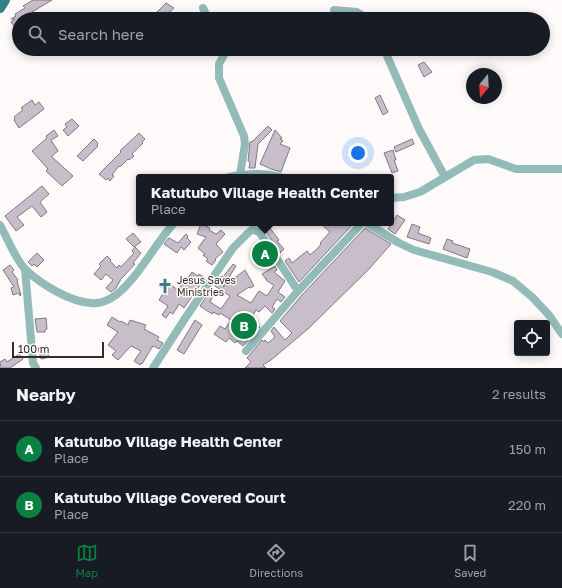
<!DOCTYPE html>
<style>
:root{--surface:#171b24;--page:#242831;--text:#f1f3f6;--muted:#9ea1a6;--line:#363941;--accent:#0b8043}
body{margin:0;font-family:"Golos Text",sans-serif;background:var(--page);color:var(--text)}
.controls{position:absolute;right:12px;bottom:12px;display:grid;overflow:hidden;border-radius:4px;box-shadow:0 2px 10px #0003}
.controls button{width:36px;height:36px;display:grid;place-items:center;padding:0;border:0;border-bottom:1px solid var(--line);background:var(--surface);color:var(--text);font:20px sans-serif}
.compass{position:absolute;left:466px;top:68px;width:36px;height:36px;border-radius:50%;background:var(--surface);box-shadow:0 2px 10px #0003;rotate:198deg}
.scale{position:absolute;left:12px;bottom:10px;width:92px;box-sizing:border-box;padding-left:4px;border:2px solid #322d2a;border-top:0;font-size:11px;line-height:14px;white-space:nowrap;color:#322d2a;-webkit-text-stroke:3px #fdfaf9;paint-order:stroke}
.you{position:absolute;left:358px;top:153px;width:14px;height:14px;margin:-10px;border:3px solid #fff;border-radius:50%;background:#1a73e8;box-shadow:0 0 0 6px #1a73e833}
.badge{display:grid;place-items:center;width:26px;height:26px;border-radius:50%;background:var(--accent);color:#fff;font-size:13px;font-weight:700}
.pin{position:absolute;translate:-50% -50%;border:2px solid #fff;box-shadow:0 1px 4px #0006}
.popup{position:absolute;left:136px;top:174px;width:258px;height:52px;box-sizing:border-box;display:grid;place-content:center;border-radius:4px;background:var(--surface);filter:drop-shadow(0 1px 3px #0005);font-size:13px;white-space:nowrap;color:var(--muted)}
.popup b{font-size:15px;color:var(--text)}
.popup::after{content:'';position:absolute;left:50%;top:100%;margin-left:-8px;border:8px solid transparent;border-top-color:var(--surface)}
.list{margin:0;padding:0;list-style:none}
h2{display:flex;justify-content:space-between;align-items:center;height:52px;margin:0;padding:0 16px;font-size:17px}
h2 small{font-size:13px;font-weight:400;color:var(--muted)}
.list li{display:grid;grid-template-columns:26px 1fr auto;gap:12px;align-items:center;box-sizing:border-box;height:56px;padding:0 16px;border-top:1px solid var(--line)}
.list b{display:block;font-size:15px;white-space:nowrap}
.list p{margin:0;font-size:13px;white-space:nowrap;color:var(--muted)}
.list em{font-size:13px;font-style:normal;color:var(--muted)}
.icon{flex:none;width:22px;height:22px;fill:none;stroke:currentColor;stroke-width:2;stroke-linecap:round;stroke-linejoin:round}
.map{position:relative;flex:none;width:562px;height:368px;overflow:hidden}
.search{position:absolute;background:var(--surface);box-shadow:0 2px 10px #0003;left:12px;right:12px;top:12px;height:44px;display:flex;align-items:center;gap:10px;box-sizing:border-box;padding:0 14px;border-radius:22px;color:var(--muted);font-size:15px}
.sheet{height:164px;background:var(--surface)}
nav{display:flex;justify-content:space-around;align-items:center;box-sizing:border-box;height:56px;border-top:1px solid var(--line);background:var(--surface);font-size:11px;color:var(--muted)}
nav a{display:grid;justify-items:center;gap:2px}
nav .on{color:var(--accent)}
.map>svg:first-child{display:block}
</style>
<div class="map">
<svg width="562" height="368" viewBox="0 0 562 368">
<rect width="100%" height="100%" fill="#fdfaf9"/>
<!-- building -->
<g fill="#c7bec9" stroke="#817983">
<polygon points="33,0 52,0 32,12 36,19 19,19 19,33 11,22 15,19 11,19 16,16 15,14 25,8 23,6"/>
<polygon points="166,3 174,8 163,18 157,12"/>
<polygon points="424,62 432,72 424,77 418,65"/>
<polygon points="380,95 388,112 383,115 375,98"/>
<polygon points="32,100 35,105 39,102 44,109 19,128 14,120 15,119 14,117 23,110 21,108"/>
<polygon points="72,119 79,126 68,136 63,130 67,127 65,124"/>
<polygon points="268,126 272,130 258,144 255,168 249,168 250,162 248,161 250,142 253,141"/>
<polygon points="54,130 58,136 51,140 58,151 52,156 52,157 73,176 62,186 46,171 48,169 32,151 47,138 46,136"/>
<polygon points="275,130 282,138 280,139 283,141 280,144 290,148 281,172 271,169 260,164"/>
<polygon points="139,133 145,139 142,142 143,143 132,154 134,156 129,160 128,159 120,167 119,166 112,175 114,176 110,181 108,178 106,180 99,174 121,152 120,151"/>
<polygon points="94,139 98,143 97,145 98,146 83,161 77,156"/>
<polygon points="412,139 414,144 396,152 394,147"/>
<polygon points="393,150 396,160 394,160 398,171 392,173 384,153"/>
<polygon points="42,186 49,194 40,202 47,212 41,217 32,206 17,217 24,225 16,231 5,216"/>
<polygon points="397,215 405,220 395,234 388,229"/>
<polygon points="254,223 266,223 279,240 277,241 284,249 280,253 265,230"/>
<polygon points="320,223 354,223 299,282 285,261 289,258 292,263 307,251 310,255 318,248 321,244 320,243 330,232"/>
<polygon points="201,224 210,228 209,230 216,234 221,230 225,234 216,244 223,252 215,259 216,260 212,265 206,261 208,259 203,255 205,254 198,248 206,237 197,234"/>
<polygon points="412,224 420,227 418,233 431,238 429,244 407,237"/>
<polygon points="365,228 391,244 369,269 309,328 271,360 263,365 266,368 245,368 251,362 247,358 262,340 264,342 265,340 268,343 275,337 271,331 274,327 285,340 292,333 280,321 302,295"/>
<polygon points="133,233 141,242 134,247 126,239"/>
<polygon points="186,234 188,236 187,238 191,242 184,250 181,247 177,253 164,244 169,238 178,243"/>
<polygon points="447,239 453,241 452,243 470,249 467,258 443,249"/>
<polygon points="262,246 271,260 268,262 257,252"/>
<polygon points="135,247 141,253 133,263 135,264 121,279 116,288 111,292 106,288 113,280 106,274 101,280 94,274 101,266 99,264 107,256 111,260 110,261 117,268 119,265 121,267 134,253 132,251"/>
<polygon points="37,253 44,260 37,267 34,264 32,266 28,262"/>
<polygon points="233,264 236,266 223,287 245,270 254,286 250,288 249,287 237,295 251,303 259,291 267,296 274,285 267,281 266,279 267,278 266,279 262,274 275,266 277,270 274,272 285,281 278,292 285,297 281,302 277,299 272,307 275,309 272,313 265,306 259,312 256,310 250,320 260,327 243,346 237,341 235,343 229,338 226,342 214,334 220,326 225,329 231,320 220,313 219,315 213,312 212,314 200,306 211,290 215,292 210,302 221,309 230,296 215,286 221,276 223,277"/>
<polygon points="10,265 14,270 12,272 18,280 17,281 21,295 20,296 19,293 13,295 11,288 14,287 3,270"/>
<polygon points="192,272 198,276 199,274 205,278 184,308 179,304 173,314 170,312 166,318 162,315 168,306 159,300 165,290 159,286 164,280 178,290 187,277 188,278"/>
<polygon points="112,317 120,322 121,321 128,325 130,320 146,325 144,329 159,337 157,340 163,343 159,349 154,346 153,347 152,347 142,364 141,363 140,365 134,361 141,351 131,346 118,360 112,355 116,351 108,345 118,332 107,325"/>
<polygon points="46,318 47,329 45,330 45,332 37,332 35,319"/>
<polygon points="195,320 202,325 184,354 177,350"/>
<polygon points="47,346 49,357 41,359 38,348"/>
<polygon points="19,354 23,359 10,368 1,368 0,362 5,359 7,362"/>
</g>
<g fill="none" stroke-linecap="round" stroke-linejoin="round">
<!-- minor -->
<g stroke="#93bbb8" stroke-width="8">
<polyline points="203,8 208,19"/>
<polyline points="334,10 357,12 368,19"/>
<polyline points="224,49 224,55 219,64 219,78 244,136 245,144 240,175"/>
<polyline points="384,49 419,129 445,177"/>
<path d="M229 177C247 174 262 172 280 177"/>
<polyline points="391,198 404,197 420,192 474,160 488,159 516,169 562,169"/>
<polyline points="367,223 399,243 414,250 492,272 513,281 532,297 549,315 562,334"/>
<path d="M0 225C7 237 16 261 26 270 41 284 70 302 91 303 99 304 109 300 116 295 138 278 155 244 174 223"/>
<polyline points="25,269 33,363 36,368"/>
<polyline points="246,351 298,291 362,223"/>
<polyline points="153,368 186,317 233,248 248,233 253,229 260,233 298,291"/>
</g>
<!-- major -->
<polyline stroke="#2d8480" stroke-width="10" points="0,8 5,0"/>
</g>
<!-- icons -->
<defs>
<symbol id="church-bare" viewBox="-9 -9 18 18"><path d="M-1.2-6h2.4v3.5h3.3v2.4h-3.3V6h-2.4V-.1h-3.3v-2.4h3.3Z" fill="#3b7c8e" stroke="#fdfaf9" stroke-width="2.5" paint-order="stroke"/></symbol>
</defs>
<g fill-rule="evenodd">
<use href="#church-bare" x="154" y="275" width="22" height="22"/>
</g>
<g text-anchor="middle" stroke-width="3" stroke-linejoin="round" paint-order="stroke">
<!-- poi labels -->
<g font-size="10" fill="#322d2a" stroke="#fdfaf9" text-anchor="start">
<text x="177" y="284">Jesus Saves<tspan x="177" dy="12">Ministries</tspan></text>
</g>
</g>
</svg>
<div class="controls">
<button><svg class="icon" aria-label="locate" viewBox="0 0 24 24"><circle cx="12" cy="12" r="6"/><path d="M12 2v4M12 18v4M2 12h4M18 12h4"/></svg></button>
</div>
<svg class="compass" viewBox="-18 -18 36 36"><path d="M0-13l5 13h-10z" fill="#e53935"/><path d="M0 13l5-13h-10z" fill="#9ea1a6"/></svg>
<div class="scale">100 m</div>
<div class="you"></div>
<div class="pin badge" style="left:265px;top:254px">A</div>
<div class="popup"><b>Katutubo Village Health Center</b>Place</div>
<div class="pin badge" style="left:244px;top:326px">B</div>
<div class="search"><svg class="icon" aria-label="search" viewBox="0 0 24 24"><circle cx="10" cy="10" r="6"/><path d="M15 15l6 6"/></svg>Search here</div>
</div>
<section class="sheet">
<h2>Nearby<small>2 results</small></h2>
<ul class="list">
<li><span class="badge">A</span><div><b>Katutubo Village Health Center</b><p>Place</p></div><em>150 m</em></li>
<li><span class="badge">B</span><div><b>Katutubo Village Covered Court</b><p>Place</p></div><em>220 m</em></li>
</ul>
</section>
<nav>
<a class="on"><svg class="icon" aria-label="map" viewBox="0 0 24 24"><path d="M3 6l6-2 6 2 6-2v14l-6 2-6-2-6 2zM9 4v14M15 6v14"/></svg>Map</a>
<a><svg class="icon" aria-label="directions" viewBox="0 0 24 24"><path d="M12 3l9 9-9 9-9-9zM9 14v-3h6M13 9l2 2-2 2"/></svg>Directions</a>
<a><svg class="icon" aria-label="saved" viewBox="0 0 24 24"><path d="M7 4h10v16l-5-4-5 4z"/></svg>Saved</a>
</nav>
